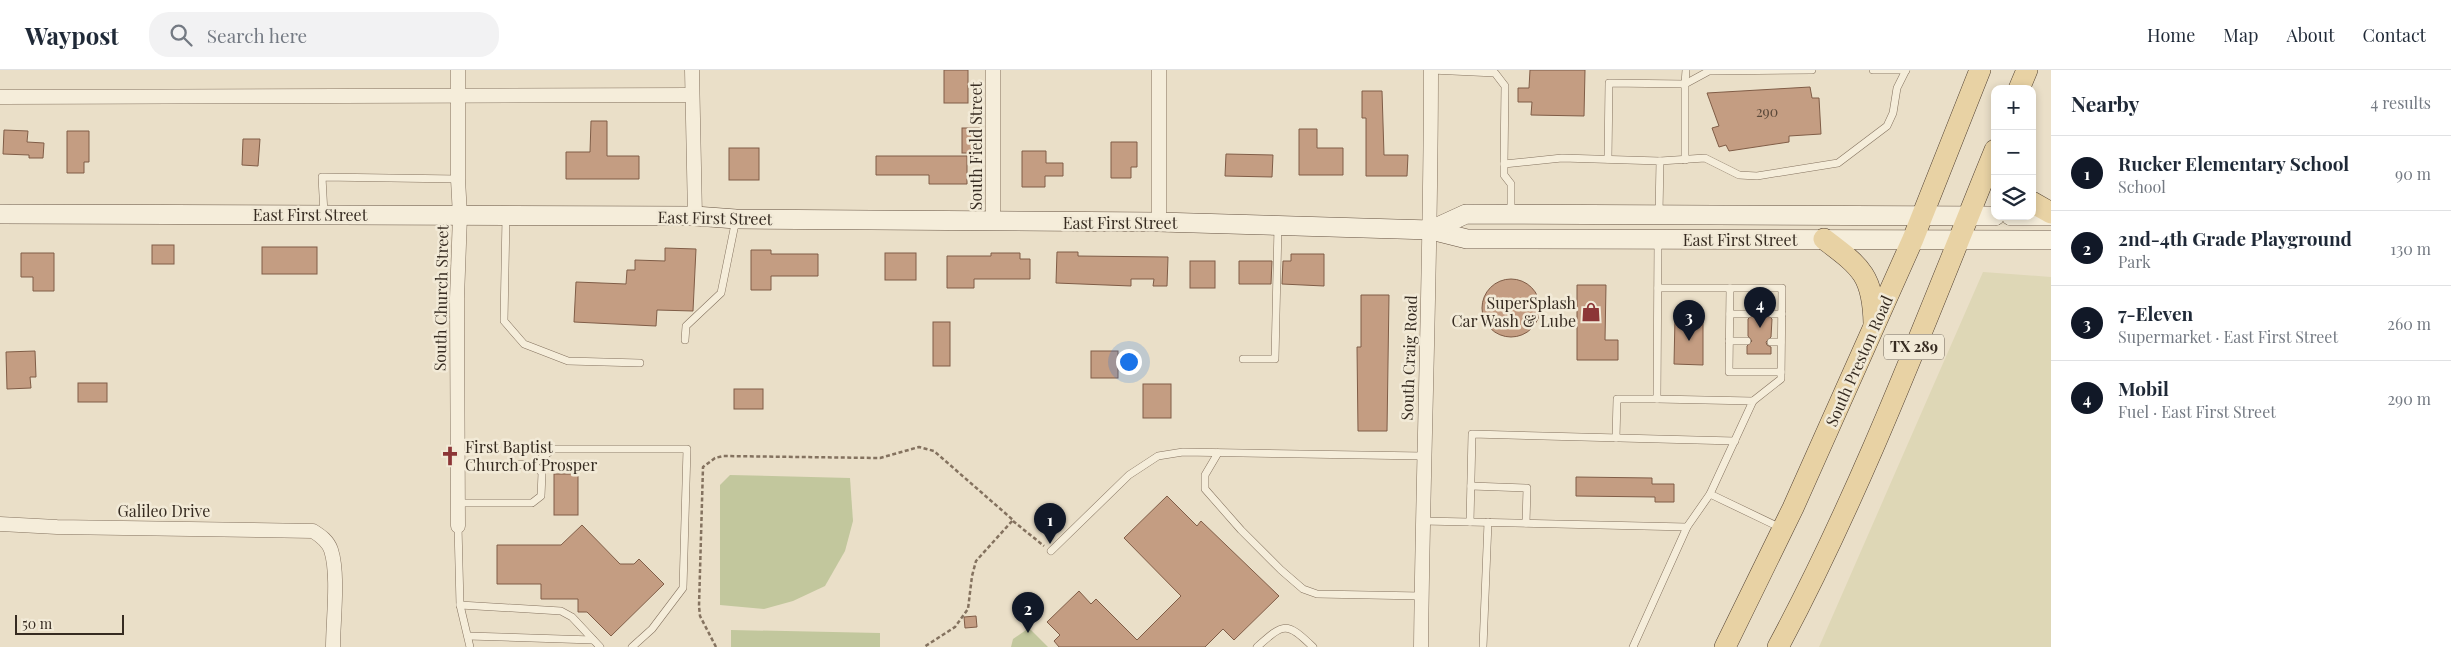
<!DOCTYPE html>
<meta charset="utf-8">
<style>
:root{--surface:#fff;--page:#f2f2f3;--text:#1f2937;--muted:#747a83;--line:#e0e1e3;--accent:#111827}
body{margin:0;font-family:"Playfair Display",serif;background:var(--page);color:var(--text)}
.controls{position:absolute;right:15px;top:15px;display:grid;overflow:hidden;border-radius:10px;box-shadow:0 2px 8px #0003}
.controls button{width:45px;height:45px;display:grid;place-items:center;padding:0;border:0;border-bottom:1px solid var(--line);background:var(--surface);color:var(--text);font:25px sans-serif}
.scale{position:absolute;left:15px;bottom:12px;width:109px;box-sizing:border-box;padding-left:5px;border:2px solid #362b21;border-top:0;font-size:14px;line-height:18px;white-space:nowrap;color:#362b21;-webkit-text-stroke:4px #f2ead7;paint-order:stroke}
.you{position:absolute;left:1128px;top:291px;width:18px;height:18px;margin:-12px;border:4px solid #fff;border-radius:50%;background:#1a73e8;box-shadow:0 0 0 8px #1a73e833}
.badge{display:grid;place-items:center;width:32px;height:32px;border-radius:50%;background:var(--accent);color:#fff;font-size:16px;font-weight:700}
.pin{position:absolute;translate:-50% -41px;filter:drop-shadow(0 1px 2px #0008)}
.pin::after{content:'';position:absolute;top:26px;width:18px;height:15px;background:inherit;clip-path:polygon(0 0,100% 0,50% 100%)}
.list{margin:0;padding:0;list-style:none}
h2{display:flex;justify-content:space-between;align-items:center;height:65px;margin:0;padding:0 20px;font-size:21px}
h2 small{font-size:16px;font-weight:400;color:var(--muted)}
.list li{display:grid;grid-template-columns:32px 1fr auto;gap:15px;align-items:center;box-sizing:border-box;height:75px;padding:0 20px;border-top:1px solid var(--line)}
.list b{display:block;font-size:19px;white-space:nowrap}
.list p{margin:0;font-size:16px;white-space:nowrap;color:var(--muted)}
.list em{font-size:16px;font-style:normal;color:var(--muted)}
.icon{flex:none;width:28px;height:28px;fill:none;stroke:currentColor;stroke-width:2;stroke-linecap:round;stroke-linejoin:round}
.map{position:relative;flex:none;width:2051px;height:577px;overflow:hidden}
header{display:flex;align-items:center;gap:30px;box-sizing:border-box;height:70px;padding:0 25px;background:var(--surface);border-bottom:1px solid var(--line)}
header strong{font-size:24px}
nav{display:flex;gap:28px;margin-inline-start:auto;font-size:18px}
.search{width:350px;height:45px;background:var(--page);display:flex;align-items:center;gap:12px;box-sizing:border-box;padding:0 18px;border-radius:20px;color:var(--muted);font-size:19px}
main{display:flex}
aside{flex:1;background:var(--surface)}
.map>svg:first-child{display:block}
</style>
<header>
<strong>Waypost</strong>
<div class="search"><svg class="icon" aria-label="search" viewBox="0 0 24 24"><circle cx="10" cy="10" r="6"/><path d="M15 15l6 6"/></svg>Search here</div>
<nav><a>Home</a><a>Map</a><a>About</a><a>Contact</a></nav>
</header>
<main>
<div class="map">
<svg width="2051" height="577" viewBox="0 0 2051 577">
<rect width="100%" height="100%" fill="#eadfc8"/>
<!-- farmland -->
<polygon fill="#ded7b6" points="1983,202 2051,207 2051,577 1819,577"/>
<!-- green -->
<g fill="#c2c79d">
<polygon points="730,405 850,408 853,451 845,481 825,516 793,531 764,539 720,535 720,415"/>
<polygon points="1029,558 1048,577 1011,577 1013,569"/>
<polygon points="731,560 880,563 880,577 731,577"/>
</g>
<!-- building -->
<g fill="#c49d82" stroke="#805d47">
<rect x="944" y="0" width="24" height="33"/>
<polygon points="1530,0 1585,0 1584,46 1531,45 1532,32 1518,32 1518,18 1529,18"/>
<polygon points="1810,17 1812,28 1819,28 1821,64 1789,66 1789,72 1729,81 1726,75 1719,77 1712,58 1719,56 1707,23"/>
<polygon points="1362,21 1382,21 1384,85 1408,85 1407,106 1366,106 1366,48 1362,48"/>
<polygon points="591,51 607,51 607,86 639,86 639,109 566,109 566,82 590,82"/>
<rect x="962" y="58" width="21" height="25"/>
<polygon points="1299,59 1317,59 1317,78 1343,78 1343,105 1299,105"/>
<polygon points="4,60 28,61 27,72 44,73 43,88 29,88 29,85 3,84"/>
<polygon points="67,61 89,61 89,92 84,92 84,103 67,103"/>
<polygon points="243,69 260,69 258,96 242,95"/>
<polygon points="1111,72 1137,72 1137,97 1131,97 1131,108 1111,108"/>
<rect x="729" y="78" width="30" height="32"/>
<polygon points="1022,81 1046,81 1046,93 1063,93 1063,106 1045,106 1045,117 1022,117"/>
<polygon points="1226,84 1273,85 1272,107 1225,106"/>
<polygon points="876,86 967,86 967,114 929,114 929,105 876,105"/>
<rect x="152" y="175" width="22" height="19"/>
<rect x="262" y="177" width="55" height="27"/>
<polygon points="665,178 696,179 693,241 657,240 656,256 574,252 576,212 626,214 627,200 635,200 635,190 665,191"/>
<polygon points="751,180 771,180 771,184 818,184 818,206 771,206 771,220 751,220"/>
<polygon points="1057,182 1078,182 1078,186 1168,187 1167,216 1153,216 1154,209 1131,209 1131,216 1056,213"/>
<polygon points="21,183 54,183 54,221 33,221 33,207 21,207"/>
<rect x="885" y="183" width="31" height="27"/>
<polygon points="991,183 1020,183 1020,189 1030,189 1030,209 974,209 974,218 947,218 947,186 991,186"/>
<polygon points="1291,184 1324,184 1324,216 1282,214 1283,191 1291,191"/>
<rect x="1190" y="191" width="25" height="27"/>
<polygon points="1239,191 1272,191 1271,214 1239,214"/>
<circle cx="1511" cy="238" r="29"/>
<polygon points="1577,215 1606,215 1605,270 1618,270 1618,290 1577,290"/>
<polygon points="1361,225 1389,225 1387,361 1358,361 1357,277 1361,277"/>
<polygon points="1748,227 1772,227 1772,239 1767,244 1772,249 1771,267 1766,272 1767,275 1771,277 1771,284 1747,284 1747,276 1752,271 1748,266 1748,249 1753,244 1748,239"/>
<polygon points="1675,247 1703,247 1703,295 1674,294"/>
<rect x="933" y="252" width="17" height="44"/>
<polygon points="35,281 36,307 30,307 31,318 7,319 6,282"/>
<rect x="1091" y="281" width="27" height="27"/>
<rect x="78" y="313" width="29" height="19"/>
<rect x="1143" y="314" width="28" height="34"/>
<rect x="734" y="319" width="29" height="20"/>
<rect x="554" y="404" width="24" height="41"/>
<polygon points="1576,407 1652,408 1652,414 1674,414 1674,432 1655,432 1655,427 1576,426"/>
<polygon points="1167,426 1197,456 1201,451 1279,526 1234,570 1223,559 1205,577 1059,577 1054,571 1060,565 1047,552 1079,521 1091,534 1096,529 1137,570 1181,526 1124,468"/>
<polygon points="582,455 620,494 634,494 639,489 664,514 611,566 587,542 578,542 578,529 541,529 541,514 497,514 497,475 561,475"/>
<polygon points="976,546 977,557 965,558 964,547"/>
</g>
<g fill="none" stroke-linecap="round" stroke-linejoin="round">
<defs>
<g id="lane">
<polyline points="1431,0 1495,3 1505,16 1504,94 1504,105 1511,114 1511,143"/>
<polyline points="1873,0 1906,0"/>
<polyline points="1608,89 1609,13 1685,14 1686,0"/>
<polyline points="1685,90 1685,14 1709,1 1812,0"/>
<polyline points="1660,91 1705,88 1739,105 1757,106 1838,93 1887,56 1893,43 1897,18 1906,0"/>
<polyline points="1504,94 1562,88 1660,91 1659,143"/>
<polyline points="324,144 322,107 458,109"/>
<polyline points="506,147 504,251 524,274 568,291 640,293"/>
<polyline points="1658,171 1657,329 1753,331 1710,424 1781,458"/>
<polyline points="1658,218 1782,218 1781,309 1753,331"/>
<polyline points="1730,218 1729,302 1781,302"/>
<polyline points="1730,244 1748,244"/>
<polyline points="1772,244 1782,244"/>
<polyline points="685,270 686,256 721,223 736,149"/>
<polyline points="1729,271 1747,271"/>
<polyline points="1771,272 1781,272"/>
<polyline points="1243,289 1275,289 1278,156"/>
<polyline points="1616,368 1617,329 1657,329"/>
<polyline points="1218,383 1205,405 1205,419 1241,460 1281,500 1303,519 1317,524 1421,526"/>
<polyline points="457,397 534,394 553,379 687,379 683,518 652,559 632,577"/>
<polyline points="1471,416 1527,418 1526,453"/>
<polyline points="458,433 532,433 541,426 542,403 534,394"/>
<polyline points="1423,451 1687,457 1710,424"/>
<polyline points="1470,452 1472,364 1735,371"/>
<polyline points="458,456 460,535 470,577"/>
<polyline points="1051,481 1129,405 1158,386 1183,382 1423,386"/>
<polyline points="460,535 561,541 572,547 600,577"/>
<polyline points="468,566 593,570"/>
<path d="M1257 577C1284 553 1286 551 1313 577"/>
<polyline points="1483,577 1488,452"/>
<polyline points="1633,577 1687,457"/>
</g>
<g id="street">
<polyline points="458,0 458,109 460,146 457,228 458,456"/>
<polyline points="692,0 695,146"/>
<polyline points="0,27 692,25"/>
<polyline points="993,152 993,0"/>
<polyline points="1159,152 1159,0"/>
<path d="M0 454 57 457 313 461C321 466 328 471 331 480 339 504 333 551 333 577"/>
<path d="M1421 577C1423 385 1431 192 1431 0"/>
</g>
<g id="secondary">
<polyline points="0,144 695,146 736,149 1159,152 1431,160 1467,169 2051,170"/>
<polyline points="2011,146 2051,146"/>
<polyline points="1431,160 1466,144 1995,146"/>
</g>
<g id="primary">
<polyline points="2019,19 2027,0"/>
<polyline points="2032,132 2051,143"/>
<path d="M1824 169C1861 197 1873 205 1874 254"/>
<polyline points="1725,577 1793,438 1913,169 1980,0"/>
<path d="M1778 577C1863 418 1927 247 1995 80"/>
</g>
</defs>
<!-- lane casing -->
<use href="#lane" stroke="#84725f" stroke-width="8"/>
<!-- street casing -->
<use href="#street" stroke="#84725f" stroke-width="15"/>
<!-- secondary casing -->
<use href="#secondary" stroke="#665342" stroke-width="20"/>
<!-- primary casing -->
<use href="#primary" stroke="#524132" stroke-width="22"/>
<!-- path -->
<g stroke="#84725f" stroke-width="2.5" stroke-dasharray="4 2.5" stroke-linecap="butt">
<polyline points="1013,451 1044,476"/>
<polyline points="716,577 700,546 699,536 703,397 715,388 723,386 880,388 919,377 934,381 1013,450 976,491 972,506 968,539 955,557 924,577"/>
</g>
<!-- lane -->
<use href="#lane" stroke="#f5edda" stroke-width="7"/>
<!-- street -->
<use href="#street" stroke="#f5edda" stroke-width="14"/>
<!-- secondary -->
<use href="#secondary" stroke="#f5edda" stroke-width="19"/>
<!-- primary -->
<use href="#primary" stroke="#e8d2a4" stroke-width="21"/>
</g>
<!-- icons -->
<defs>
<symbol id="shop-bare" viewBox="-9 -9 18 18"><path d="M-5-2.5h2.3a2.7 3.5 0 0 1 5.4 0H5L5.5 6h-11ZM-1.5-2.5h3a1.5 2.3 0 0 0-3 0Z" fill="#8c3637" stroke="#f2ead7" stroke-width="2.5" paint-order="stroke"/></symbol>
<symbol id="church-bare" viewBox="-9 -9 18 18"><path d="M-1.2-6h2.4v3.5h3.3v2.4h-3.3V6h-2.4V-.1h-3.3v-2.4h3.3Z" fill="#8c3637" stroke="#f2ead7" stroke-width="2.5" paint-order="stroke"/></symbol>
</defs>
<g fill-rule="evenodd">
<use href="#shop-bare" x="1577" y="228" width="28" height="28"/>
<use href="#church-bare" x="436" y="372" width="28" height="28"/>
</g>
<g text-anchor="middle" stroke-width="5" stroke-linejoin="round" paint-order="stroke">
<!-- number labels -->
<g font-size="14" fill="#5a4839">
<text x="1767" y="47">290</text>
</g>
<!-- shield labels -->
<rect fill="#f2ead7" stroke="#6e6458" stroke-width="1" x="1884" y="264.5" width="60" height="25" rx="4"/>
<g font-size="15" font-weight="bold" fill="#362b21">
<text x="1914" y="282">TX 289</text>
</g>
<!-- street labels -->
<g font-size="16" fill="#362b21" stroke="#f2ead7">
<text transform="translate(976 76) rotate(-90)" y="6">South Field Street</text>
<text x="310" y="151">East First Street</text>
<text transform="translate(715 148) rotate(1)" y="6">East First Street</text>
<text x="1120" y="159">East First Street</text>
<text x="1740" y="176">East First Street</text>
<text transform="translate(441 228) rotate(-89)" y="6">South Church Street</text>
<text transform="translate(1409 288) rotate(-88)" y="6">South Craig Road</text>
<text transform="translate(1859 291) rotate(-66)" y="6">South Preston Road</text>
<text x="164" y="447">Galileo Drive</text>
</g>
<!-- poi labels -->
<g font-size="16" fill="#362b21" stroke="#f2ead7" text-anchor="end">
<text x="1576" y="239">SuperSplash<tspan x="1576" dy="18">Car Wash &amp; Lube</tspan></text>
<text x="465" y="383" text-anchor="start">First Baptist<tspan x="465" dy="18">Church of Prosper</tspan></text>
</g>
</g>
</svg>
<div class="controls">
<button>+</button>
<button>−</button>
<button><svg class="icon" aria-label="layers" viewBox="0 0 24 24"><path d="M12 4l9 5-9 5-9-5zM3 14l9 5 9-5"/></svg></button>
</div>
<div class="scale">50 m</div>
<div class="you"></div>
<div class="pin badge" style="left:1050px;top:474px">1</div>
<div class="pin badge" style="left:1028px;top:563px">2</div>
<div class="pin badge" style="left:1689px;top:271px">3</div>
<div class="pin badge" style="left:1760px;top:258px">4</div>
</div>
<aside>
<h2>Nearby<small>4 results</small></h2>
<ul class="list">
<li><span class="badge">1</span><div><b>Rucker Elementary School</b><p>School</p></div><em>90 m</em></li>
<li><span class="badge">2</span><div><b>2nd-4th Grade Playground</b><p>Park</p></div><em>130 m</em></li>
<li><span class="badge">3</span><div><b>7-Eleven</b><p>Supermarket · East First Street</p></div><em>260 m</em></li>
<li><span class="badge">4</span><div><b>Mobil</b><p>Fuel · East First Street</p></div><em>290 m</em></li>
</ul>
</aside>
</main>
